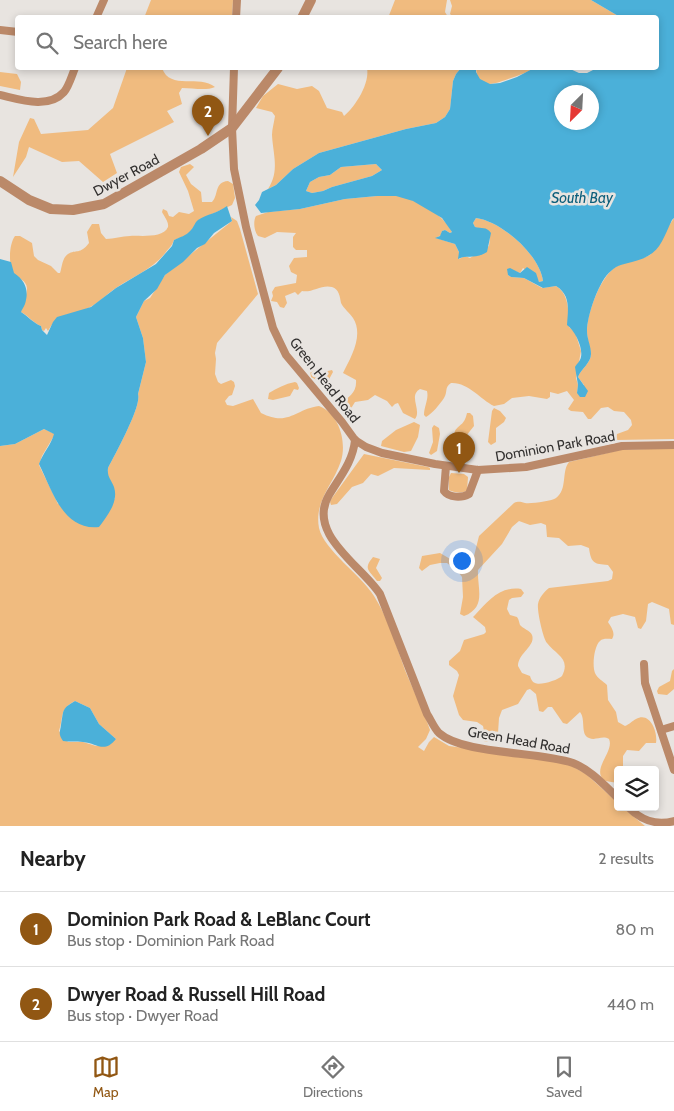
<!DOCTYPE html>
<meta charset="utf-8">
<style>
:root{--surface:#fff;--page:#f6f6f6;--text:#222;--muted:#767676;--line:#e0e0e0;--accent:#915713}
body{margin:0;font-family:Cabin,sans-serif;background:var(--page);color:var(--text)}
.controls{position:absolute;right:15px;bottom:15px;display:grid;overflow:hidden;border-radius:5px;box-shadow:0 2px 8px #0003}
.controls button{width:45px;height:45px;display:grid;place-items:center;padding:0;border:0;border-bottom:1px solid var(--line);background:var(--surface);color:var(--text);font:25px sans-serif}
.compass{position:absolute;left:554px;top:85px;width:45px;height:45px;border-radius:50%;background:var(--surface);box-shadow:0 2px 8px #0003;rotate:204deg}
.you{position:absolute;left:461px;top:560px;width:18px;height:18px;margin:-12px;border:4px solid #fff;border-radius:50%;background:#1a73e8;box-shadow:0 0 0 8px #1a73e833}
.badge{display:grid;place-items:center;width:32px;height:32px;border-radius:50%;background:var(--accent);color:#fff;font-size:16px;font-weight:700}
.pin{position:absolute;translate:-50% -41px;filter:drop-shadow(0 1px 2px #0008)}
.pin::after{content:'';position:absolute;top:26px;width:18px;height:15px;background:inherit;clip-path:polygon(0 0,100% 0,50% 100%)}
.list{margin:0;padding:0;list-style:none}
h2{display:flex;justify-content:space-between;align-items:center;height:65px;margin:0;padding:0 20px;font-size:21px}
h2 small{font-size:16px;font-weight:400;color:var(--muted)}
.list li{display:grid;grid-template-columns:32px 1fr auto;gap:15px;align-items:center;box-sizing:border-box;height:75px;padding:0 20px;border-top:1px solid var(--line)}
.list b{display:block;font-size:19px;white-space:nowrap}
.list p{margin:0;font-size:16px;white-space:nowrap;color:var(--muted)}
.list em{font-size:16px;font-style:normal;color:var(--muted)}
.icon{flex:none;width:28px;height:28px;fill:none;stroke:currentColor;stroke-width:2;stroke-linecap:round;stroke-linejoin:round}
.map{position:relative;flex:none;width:674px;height:826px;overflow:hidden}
.search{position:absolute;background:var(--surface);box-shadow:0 2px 8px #0003;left:15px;right:15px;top:15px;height:55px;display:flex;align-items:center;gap:12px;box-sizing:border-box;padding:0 18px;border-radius:5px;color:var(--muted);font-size:19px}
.sheet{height:215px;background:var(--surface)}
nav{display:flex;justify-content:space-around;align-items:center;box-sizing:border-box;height:70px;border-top:1px solid var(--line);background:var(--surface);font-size:14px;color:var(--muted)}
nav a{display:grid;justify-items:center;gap:2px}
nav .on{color:var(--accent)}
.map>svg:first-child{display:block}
</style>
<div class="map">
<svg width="674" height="826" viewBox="0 0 674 826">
<rect width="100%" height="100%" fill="#e8e4e0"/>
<!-- green -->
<g fill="#f0bb7f" fill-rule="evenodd">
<polygon points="151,0 233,0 232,17 144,18"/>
<polygon points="395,0 447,0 445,12 448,17 388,18"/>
<polygon points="450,0 591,0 620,17 453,17 450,14 452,6"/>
<path d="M127 68H162C170 91 200 74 215 87 206 91 193 88 182 88L179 93 182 104 167 111 174 122 110 154 117 173 103 182 79 161 62 162 29 147 26 157 13 177 19 142 30 118 34 119 41 134 88 130 113 108Z"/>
<path d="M367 68H461L456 74 453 81 450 109 445 117 436 123 406 129 319 153 293 169 276 185 268 189C280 171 273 155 272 135 272 129 274 123 275 116L272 112 256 108 263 96 278 84 297 89 312 86 319 91 327 108 342 112 344 116C356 106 370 83 367 68Z"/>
<path d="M476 68H534C527 73 519 75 511 78 497 83 478 92 476 68Z"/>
<polygon points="0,72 17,74 21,82 20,90 0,86"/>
<path d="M190 164 194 167 186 175 191 184 201 192 202 202H212C219 195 214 182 228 181L233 184 235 198 232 205 199 220 190 232 185 236 174 240C172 246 169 248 166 252 153 269 134 276 116 288 108 293 101 301 92 306 72 318 61 308 48 331L46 328 44 331 42 330 41 326C33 323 29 316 21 312 22 305 27 296 27 288 26 280 19 279 14 274 8 265 9 244 15 236H20L32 243 34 256 38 260 51 266 58 273H60C62 267 62 258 68 254 76 249 80 255 89 243L87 232 92 224H99L101 233 106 239C114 239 122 236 130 236 139 235 163 239 168 227 169 222 164 216 162 212L163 209 167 211 169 216 173 217 179 212 189 214 194 211 188 191 179 172 181 167Z"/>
<polygon points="376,164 382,170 372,176 332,187 323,191 312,193 306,191 310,182 319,177 330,175 341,167"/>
<path d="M377 196C386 196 396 195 404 197 421 203 444 215 452 232L450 233 445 230 442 231 441 235 436 238 455 244 459 252V259L465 256 470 258 489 246 490 238 478 228 475 227 473 223 476 218C501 221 540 255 543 281L539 282 537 278 523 268 520 273 515 271 508 275 511 277 524 278 542 288 556 286C570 295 568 312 569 327L575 332 581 351 576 378 578 385 577 393 584 385 578 377C581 369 591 363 591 354 590 346 587 339 587 331 587 313 601 275 617 266 627 261 640 260 650 255L674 218V439L616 440 617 434 628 430 632 425 631 420 624 412 614 411 608 407 601 408 591 419H588L583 412 571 411 568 409 574 400 567 391 558 394 550 392V397L547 399 529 396 512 398 504 404 494 406C480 399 468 382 451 383 444 388 448 392 444 398 440 404 432 414 426 417L424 415C424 406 429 399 427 391L420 389C408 396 422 410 415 419L403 413 398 403 395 404 392 407 387 401 375 395 368 400 355 402 350 410H346L341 407V404C349 396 357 393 356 380L343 373C351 357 364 335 353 318 350 313 344 309 341 303 340 297 339 289 332 287 322 284 312 293 302 291L298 295 295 292 285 296 287 303 284 308 280 307 277 302 271 301 273 296 272 292 275 287 296 283 297 275 291 272 289 266 294 258 307 257V250H296L293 247V237L296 233 277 232 265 238 258 236C254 231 253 221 256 216L268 212 300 209 345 199Z"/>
<path d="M231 217 237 221 240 229 258 294 217 343 215 353 216 359 215 374 218 382 221 384 231 380 234 382 235 386 232 395 229 396 225 401 227 405 233 406 253 399 261 413C289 427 295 409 319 406 339 413 347 442 341 461 333 485 314 501 319 528 324 550 361 575 374 596 388 618 396 645 405 670 413 690 423 709 430 730L426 739 418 747 424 751 429 742 434 737 449 746 523 756 570 765 586 774 618 803V807H622L645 826H0V446L15 444 44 429 55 434 42 456 39 465 58 504 115 499 114 489 107 475 108 468C115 454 142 406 138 394L146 362 143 338 136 317 144 301 150 298 165 275 232 221ZM75 701 90 708 99 724 116 739 96 746 83 742H68L59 731C64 716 59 709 75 701Z"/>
<polygon points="312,368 319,373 332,370 333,372 327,383 324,384 311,377 310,371"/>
<path d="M295 382 297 383 299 388 298 390 294 389 290 396 273 400 268 399 269 393C277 388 285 384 295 382Z"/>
<polygon points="494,408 500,411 506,418 504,422 496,428 496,442 491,445 488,442 492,411"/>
<path d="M467 413H470L473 416 474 426 466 436 465 447 463 449 459 446 460 436 458 435V449L455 452C453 448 453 436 455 431 460 423 464 426 467 413Z"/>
<polygon points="414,422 420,425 418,437 411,451 404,452 381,446 382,441 396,430"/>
<polygon points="434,425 439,428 440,434 437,451 431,455 429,453 433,442 432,428"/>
<path d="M674 448V625L671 624 669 609 652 602 648 604 646 621 641 629 638 628 635 617 623 614 611 617 608 622C611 627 616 633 612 639 608 639 603 638 600 641 594 646 592 666 595 673 597 678 603 681 607 685L608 700 616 712 618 722 625 726C630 724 632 721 636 719 650 711 658 732 656 743H646L639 751 627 750 623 756V770H618V783C614 782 609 782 606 781 589 771 615 752 609 739 602 735 596 741 589 738 580 735 586 719 580 712L567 724 563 723 552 707H548L543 712 539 711 536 694 530 689 527 690 518 704 502 710 499 718 498 733 494 731 487 742H485C481 738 485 732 483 726L477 722 463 720 459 715 453 696 459 675 457 671 449 665V661L460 651 464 640 484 634 486 632 485 627 473 617 475 615C488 601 500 586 521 589L524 593 521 597 512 598 509 600 507 609 510 615 517 617C519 620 519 622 520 625 523 629 530 630 532 635 536 646 518 653 518 666L522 673 530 676C531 679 532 682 535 683 540 686 558 680 562 676 571 658 556 655 547 643 543 638 537 611 538 604 539 598 544 592 549 588L608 581 612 579 613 572 608 565C594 564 591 563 589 548L581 545 568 546 559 538 547 537 546 525 541 523 530 525 519 521 512 527 502 544 478 570C477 588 487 607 464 616L460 614 463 597 462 577 459 573 447 563H440L430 565 422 571 419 568 422 556 440 553 452 560H461L474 556 479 536 514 503C519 501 520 502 525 503 531 504 552 501 556 498 568 489 561 472 569 462L620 450Z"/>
<polygon points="364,454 428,467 430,468 430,470 394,468 378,476 371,474 363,483 352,487 337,504 331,505 330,502 332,498"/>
<path d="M451 473 464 474 468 477 467 491C462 493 454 493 449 490V477Z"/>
<path d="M373 557 380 559 376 568 382 578 380 581H377C369 570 363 569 373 557Z"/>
<polygon points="674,669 674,689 667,695 658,694 657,691 659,687 670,681 672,671"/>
</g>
<!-- water -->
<g fill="#4bb0d9" fill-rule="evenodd">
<path d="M591 0H674V218L672 220C661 243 660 255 632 262 624 264 617 265 611 271 599 280 587 316 587 331 587 339 591 346 591 354 591 363 581 369 578 377L588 391 585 397H580L577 393 578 385 575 367C577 363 580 362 581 357 583 347 575 331 567 325 568 310 571 295 556 286L543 288 524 278 511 277 508 275 507 269 510 268 520 273 527 267 536 273 539 282 543 281C540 255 501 221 476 218L473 223 475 227C482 229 486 226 491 233L487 252C474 260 467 254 458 259L459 252 455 244 435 238 440 236 442 231 445 230 450 233 452 232 442 218 413 201 396 196H377L345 199 300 209 261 213 255 205 259 200 262 192 276 185 293 169 319 153 406 129 436 123 445 117 450 109 453 81 456 74 461 68H476V72L480 79 490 84 500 83 517 77 534 68H568L579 73H587L597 68H656V18L620 17ZM592 92V122H562V92ZM376 164 382 170 372 176 332 187 323 191 312 193 306 191 310 182 319 177 330 175 341 167Z"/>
<path d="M227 206 232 221 214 233 205 244 197 248 183 262 165 275 157 289 144 301 136 317 143 338 146 362 138 394C142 406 115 454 108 468 107 477 111 479 114 487 119 502 107 516 99 527 63 531 52 490 39 464 43 453 51 445 54 434L44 429 15 444 0 446V259L11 262 14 273C26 281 29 291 25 304 24 307 22 309 21 312 28 316 33 323 41 326L42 330 47 335 53 322 57 317 91 307 116 288 156 264 172 246 174 240C180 237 186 236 191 230 194 227 195 222 198 220 207 214 218 213 227 206Z"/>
<path d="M75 701 90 708 99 724 116 739C104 754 97 743 83 742 76 741 70 742 63 741 58 734 60 732 61 725 64 710 61 709 75 701Z"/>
</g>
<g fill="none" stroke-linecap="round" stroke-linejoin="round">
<!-- minor -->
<g stroke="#bb8969" stroke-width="8">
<polyline points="96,18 104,0"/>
<polyline points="236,18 237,0"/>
<polyline points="0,30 18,32"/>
<polyline points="234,68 232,128 234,169 246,227 273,328 286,355 342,422 355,440 366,447 382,453 435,464 478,470 526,467 622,446 674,445"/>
<path d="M0 95C18 99 48 110 64 92 69 86 72 75 75 68"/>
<path d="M355 440C353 462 339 478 329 495 306 534 362 566 380 594L427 714C431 720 434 728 439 733 464 755 539 751 573 763 591 770 604 785 618 798"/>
<path d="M446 466 444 491C449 498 462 498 469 494L478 470"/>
<polyline points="644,664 645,683 674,770"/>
<polyline points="661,730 674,726"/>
<path d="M628 807C641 820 655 826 674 821"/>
</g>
<!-- tertiary -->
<g stroke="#bb8969" stroke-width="10">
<polyline points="302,18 311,0"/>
<polyline points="0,181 29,200 51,209 73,210 104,204 201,149 232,128 278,68"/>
</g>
</g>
<g text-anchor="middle" stroke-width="5" stroke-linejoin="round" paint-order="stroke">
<!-- street labels -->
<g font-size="14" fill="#32302f" stroke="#e8e4e0">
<text transform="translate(126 175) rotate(-28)" y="5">Dwyer Road</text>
<text transform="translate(325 380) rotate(52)" y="5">Green Head Road</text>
<text transform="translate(555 446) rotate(-10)" y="5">Dominion Park Road</text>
<text transform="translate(519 740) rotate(10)" y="5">Green Head Road</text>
</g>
<!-- water labels -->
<g font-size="15" font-style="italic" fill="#0e5f7b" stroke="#e8e4e0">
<text x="582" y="203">South Bay</text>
</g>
</g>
</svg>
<div class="controls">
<button><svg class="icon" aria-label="layers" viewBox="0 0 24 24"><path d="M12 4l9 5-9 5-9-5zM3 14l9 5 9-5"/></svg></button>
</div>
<svg class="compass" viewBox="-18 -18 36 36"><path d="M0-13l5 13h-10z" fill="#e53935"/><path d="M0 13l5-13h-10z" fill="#767676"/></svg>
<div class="you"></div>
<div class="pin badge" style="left:459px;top:473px">1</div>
<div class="pin badge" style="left:208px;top:136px">2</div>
<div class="search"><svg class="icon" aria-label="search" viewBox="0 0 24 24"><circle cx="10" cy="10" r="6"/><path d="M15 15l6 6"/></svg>Search here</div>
</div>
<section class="sheet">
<h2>Nearby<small>2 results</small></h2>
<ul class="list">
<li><span class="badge">1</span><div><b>Dominion Park Road &amp; LeBlanc Court</b><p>Bus stop · Dominion Park Road</p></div><em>80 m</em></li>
<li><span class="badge">2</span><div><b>Dwyer Road &amp; Russell Hill Road</b><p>Bus stop · Dwyer Road</p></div><em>440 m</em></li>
</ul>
</section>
<nav>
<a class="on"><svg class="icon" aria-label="map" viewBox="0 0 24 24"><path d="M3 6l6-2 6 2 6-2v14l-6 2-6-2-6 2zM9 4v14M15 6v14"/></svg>Map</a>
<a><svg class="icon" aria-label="directions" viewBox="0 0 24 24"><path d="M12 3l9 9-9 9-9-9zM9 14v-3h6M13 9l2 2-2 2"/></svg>Directions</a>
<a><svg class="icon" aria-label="saved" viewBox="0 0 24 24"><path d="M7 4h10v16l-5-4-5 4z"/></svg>Saved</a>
</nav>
